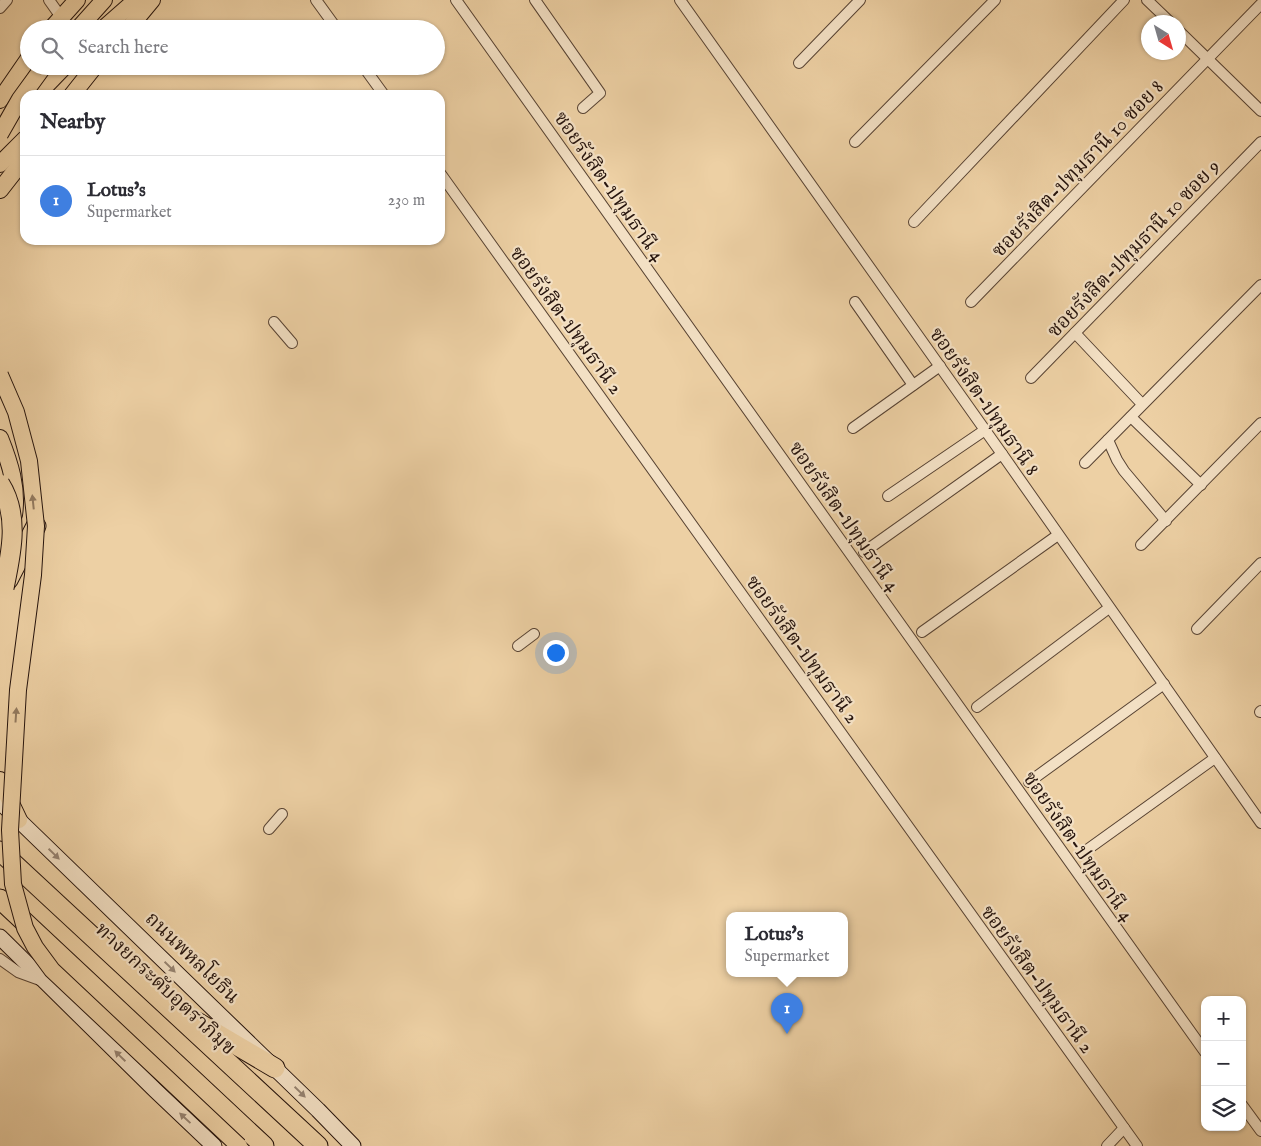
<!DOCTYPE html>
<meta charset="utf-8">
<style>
:root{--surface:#fff;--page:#f2f2f3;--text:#2b2b33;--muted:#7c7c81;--line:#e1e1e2;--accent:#8f2418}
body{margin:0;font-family:"IM FELL English","Noto Serif Thai",serif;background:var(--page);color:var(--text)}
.controls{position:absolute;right:15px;bottom:15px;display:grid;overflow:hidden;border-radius:10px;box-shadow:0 1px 4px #0004}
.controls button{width:45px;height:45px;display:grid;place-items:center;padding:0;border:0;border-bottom:1px solid var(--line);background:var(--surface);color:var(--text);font:25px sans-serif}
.compass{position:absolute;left:1141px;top:15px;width:45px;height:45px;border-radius:50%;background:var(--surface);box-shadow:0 1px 4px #0004;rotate:143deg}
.you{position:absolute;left:555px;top:652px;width:18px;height:18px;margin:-12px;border:4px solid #fff;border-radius:50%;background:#1a73e8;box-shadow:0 0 0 8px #1a73e833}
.badge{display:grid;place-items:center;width:32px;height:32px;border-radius:50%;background:var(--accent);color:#fff;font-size:16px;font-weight:700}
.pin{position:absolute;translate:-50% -41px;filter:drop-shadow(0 1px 2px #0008)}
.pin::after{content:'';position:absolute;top:26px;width:18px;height:15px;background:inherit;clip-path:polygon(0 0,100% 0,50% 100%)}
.popup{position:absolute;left:726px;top:912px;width:122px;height:65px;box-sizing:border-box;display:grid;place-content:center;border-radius:10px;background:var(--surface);filter:drop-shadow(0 1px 4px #0005);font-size:16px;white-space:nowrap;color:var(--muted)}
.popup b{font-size:19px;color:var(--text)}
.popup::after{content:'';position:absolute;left:50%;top:100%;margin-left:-10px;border:10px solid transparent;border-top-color:var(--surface)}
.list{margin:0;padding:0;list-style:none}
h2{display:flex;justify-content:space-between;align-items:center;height:65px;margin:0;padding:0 20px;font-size:21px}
h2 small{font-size:16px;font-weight:400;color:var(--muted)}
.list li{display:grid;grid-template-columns:32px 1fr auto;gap:15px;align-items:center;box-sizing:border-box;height:90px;padding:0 20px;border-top:1px solid var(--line)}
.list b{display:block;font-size:19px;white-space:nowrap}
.list p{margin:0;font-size:16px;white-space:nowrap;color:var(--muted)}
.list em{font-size:16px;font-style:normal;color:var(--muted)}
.icon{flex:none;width:28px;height:28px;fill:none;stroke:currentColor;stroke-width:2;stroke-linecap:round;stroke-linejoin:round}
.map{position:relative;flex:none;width:1261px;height:1146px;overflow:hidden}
.search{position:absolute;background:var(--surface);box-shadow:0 1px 4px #0004;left:20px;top:20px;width:425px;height:55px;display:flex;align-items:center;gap:12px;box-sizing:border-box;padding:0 18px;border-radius:28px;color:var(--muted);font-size:19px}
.panel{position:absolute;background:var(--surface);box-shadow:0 1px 4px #0004;left:20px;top:90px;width:425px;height:155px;border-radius:15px}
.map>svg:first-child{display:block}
</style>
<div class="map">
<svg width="1261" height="1146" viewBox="0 0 1261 1146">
<rect width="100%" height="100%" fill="#edd0a4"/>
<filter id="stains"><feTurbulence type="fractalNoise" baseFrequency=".004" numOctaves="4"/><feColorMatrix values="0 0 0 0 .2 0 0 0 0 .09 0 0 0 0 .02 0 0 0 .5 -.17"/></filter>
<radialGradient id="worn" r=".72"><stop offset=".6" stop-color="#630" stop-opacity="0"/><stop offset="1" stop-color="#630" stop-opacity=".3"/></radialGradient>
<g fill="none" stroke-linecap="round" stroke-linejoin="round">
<defs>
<g id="street">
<polyline points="49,0 61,17"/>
<polyline points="316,0 337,29"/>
<polyline points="456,0 1205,1052"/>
<polyline points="535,0 600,93 583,108"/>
<polyline points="680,0 1002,454 1261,823"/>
<polyline points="1147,0 1170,22"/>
<polyline points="0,8 7,0"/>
<polyline points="1178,30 1261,111"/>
<polyline points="799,63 860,0"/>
<polyline points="363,66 384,95"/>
<polyline points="855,142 995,0"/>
<polyline points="440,173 1137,1146"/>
<polyline points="914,222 1124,0"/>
<polyline points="855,302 913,385"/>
<polyline points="971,302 1261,4"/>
<polyline points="274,322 292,343"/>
<polyline points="1075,333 1142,404"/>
<polyline points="1031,378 1261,142"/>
<polyline points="1131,417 1201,485"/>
<polyline points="853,428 940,366"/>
<polyline points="1108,440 1117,460 1124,471 1166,521"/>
<polyline points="1085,463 1261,285"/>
<polyline points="888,496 985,430"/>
<polyline points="1141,545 1261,423"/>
<polyline points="864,552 1002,454"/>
<polyline points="1197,629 1261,563"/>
<polyline points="922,632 1058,535"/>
<polyline points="518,646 534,634"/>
<polyline points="977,707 1109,608"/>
<polyline points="1260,712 1261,711"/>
<polyline points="1029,782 1164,684"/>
<polyline points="269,829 282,814"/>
<polyline points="1084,852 1215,758"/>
<polyline points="0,959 18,972 40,980"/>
<polyline points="1242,1105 1261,1131"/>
<polyline points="1107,1146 1124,1128"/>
</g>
<g id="secondary">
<polyline points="0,802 318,1110 353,1146"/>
<polyline points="0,937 155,1090 214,1146"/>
</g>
<g id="primary">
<polyline points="51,29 77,0"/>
<polyline points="78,29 104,0"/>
<polyline points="103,29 136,0"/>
<polyline points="128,29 152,0"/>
<polyline points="37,95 65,66"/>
<polyline points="72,95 95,66"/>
<polyline points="0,100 29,58"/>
<polyline points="0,164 25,139"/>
<polyline points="0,190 25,158"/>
<path d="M0 438C10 463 18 488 14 515"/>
<polyline points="0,780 19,820"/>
</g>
<g id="highway">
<polyline points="8,580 36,526"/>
<polyline points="0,851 318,1146"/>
<polyline points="0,899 264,1146"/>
<polyline points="197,1022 275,1068"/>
</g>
</defs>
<!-- street casing -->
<use href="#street" stroke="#584333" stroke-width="12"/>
<!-- secondary casing -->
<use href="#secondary" stroke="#26140d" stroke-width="17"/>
<!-- primary casing -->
<use href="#primary" stroke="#26140d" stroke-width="18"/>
<!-- highway casing -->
<use href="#highway" stroke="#26140d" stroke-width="21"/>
<!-- street -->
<use href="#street" stroke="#f3e0c4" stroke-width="10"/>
<!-- secondary -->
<use href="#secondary" stroke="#f3e0c4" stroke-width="15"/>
<!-- primary -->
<use href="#primary" stroke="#edd0a4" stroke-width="16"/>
<!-- highway -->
<use href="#highway" stroke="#edd0a4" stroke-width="19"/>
<defs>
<g id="primary-bridge">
<polyline points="0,134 20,99 44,66"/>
<polyline points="0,375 16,412 29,461 36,526 33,575 18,690 10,830 13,884 25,928 35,947 52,970 239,1146"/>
</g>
<path id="highway-bridge" d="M0 484C20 516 11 554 4 588"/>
</defs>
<!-- primary-bridge casing -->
<use href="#primary-bridge" stroke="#26140d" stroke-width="18" stroke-linecap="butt"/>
<!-- highway-bridge casing -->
<use href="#highway-bridge" stroke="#26140d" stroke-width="21" stroke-linecap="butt"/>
<!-- primary-bridge -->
<use href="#primary-bridge" stroke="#edd0a4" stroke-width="16"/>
<!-- highway-bridge -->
<use href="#highway-bridge" stroke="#edd0a4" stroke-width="19"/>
</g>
<!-- one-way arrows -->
<defs><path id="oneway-solid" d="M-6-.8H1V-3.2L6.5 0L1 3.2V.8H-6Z" transform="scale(1.25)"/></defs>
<g fill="#937b60">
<use href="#oneway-solid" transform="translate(33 502) rotate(-96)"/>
<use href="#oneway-solid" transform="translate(16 715) rotate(-86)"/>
</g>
<g fill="#978472">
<use href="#oneway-solid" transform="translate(54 854) rotate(44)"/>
<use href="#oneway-solid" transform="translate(170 967) rotate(44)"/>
<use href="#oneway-solid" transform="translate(120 1056) rotate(-136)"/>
<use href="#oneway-solid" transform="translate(300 1092) rotate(44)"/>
<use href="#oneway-solid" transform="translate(185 1118) rotate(-137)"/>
</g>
<g text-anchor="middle" stroke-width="4.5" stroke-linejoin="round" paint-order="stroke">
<!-- street labels -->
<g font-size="20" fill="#26140d" stroke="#f3e0c4">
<text transform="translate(1077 168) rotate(-46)" y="7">ซอยรังสิต-ปทุมธานี 10 ซอย 8</text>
<text transform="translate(610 186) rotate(55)" y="7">ซอยรังสิต-ปทุมธานี 4</text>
<text transform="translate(1133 248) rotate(-46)" y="7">ซอยรังสิต-ปทุมธานี 10 ซอย 9</text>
<text transform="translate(567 320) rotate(54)" y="7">ซอยรังสิต-ปทุมธานี 2</text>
<text transform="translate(985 401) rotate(55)" y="7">ซอยรังสิต-ปทุมธานี 8</text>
<text transform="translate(845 516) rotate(55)" y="7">ซอยรังสิต-ปทุมธานี 4</text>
<text transform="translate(803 649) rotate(54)" y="7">ซอยรังสิต-ปทุมธานี 2</text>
<text transform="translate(1079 846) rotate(55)" y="7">ซอยรังสิต-ปทุมธานี 4</text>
<text transform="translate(193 957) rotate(44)" y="7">ถนนพหลโยธิน</text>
<text transform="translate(1038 979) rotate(54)" y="7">ซอยรังสิต-ปทุมธานี 2</text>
<text transform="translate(166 988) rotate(43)" y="7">ทางยกระดับอุตราภิมุข</text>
</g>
</g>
<rect width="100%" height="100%" filter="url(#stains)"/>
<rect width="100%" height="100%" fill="url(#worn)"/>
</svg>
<div class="controls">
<button>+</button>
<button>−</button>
<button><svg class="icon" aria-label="layers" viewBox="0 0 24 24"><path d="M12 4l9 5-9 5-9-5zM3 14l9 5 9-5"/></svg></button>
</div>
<svg class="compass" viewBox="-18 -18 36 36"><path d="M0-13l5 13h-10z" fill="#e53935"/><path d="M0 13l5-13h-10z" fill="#7c7c81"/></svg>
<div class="you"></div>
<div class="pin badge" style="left:787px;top:1034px;background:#3f7fe0">1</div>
<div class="popup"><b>Lotus's</b>Supermarket</div>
<div class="search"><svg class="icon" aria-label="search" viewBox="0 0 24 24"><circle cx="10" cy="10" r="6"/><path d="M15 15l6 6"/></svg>Search here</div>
<section class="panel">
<h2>Nearby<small></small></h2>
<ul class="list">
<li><span class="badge" style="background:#3f7fe0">1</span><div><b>Lotus's</b><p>Supermarket</p></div><em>230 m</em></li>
</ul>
</section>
</div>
